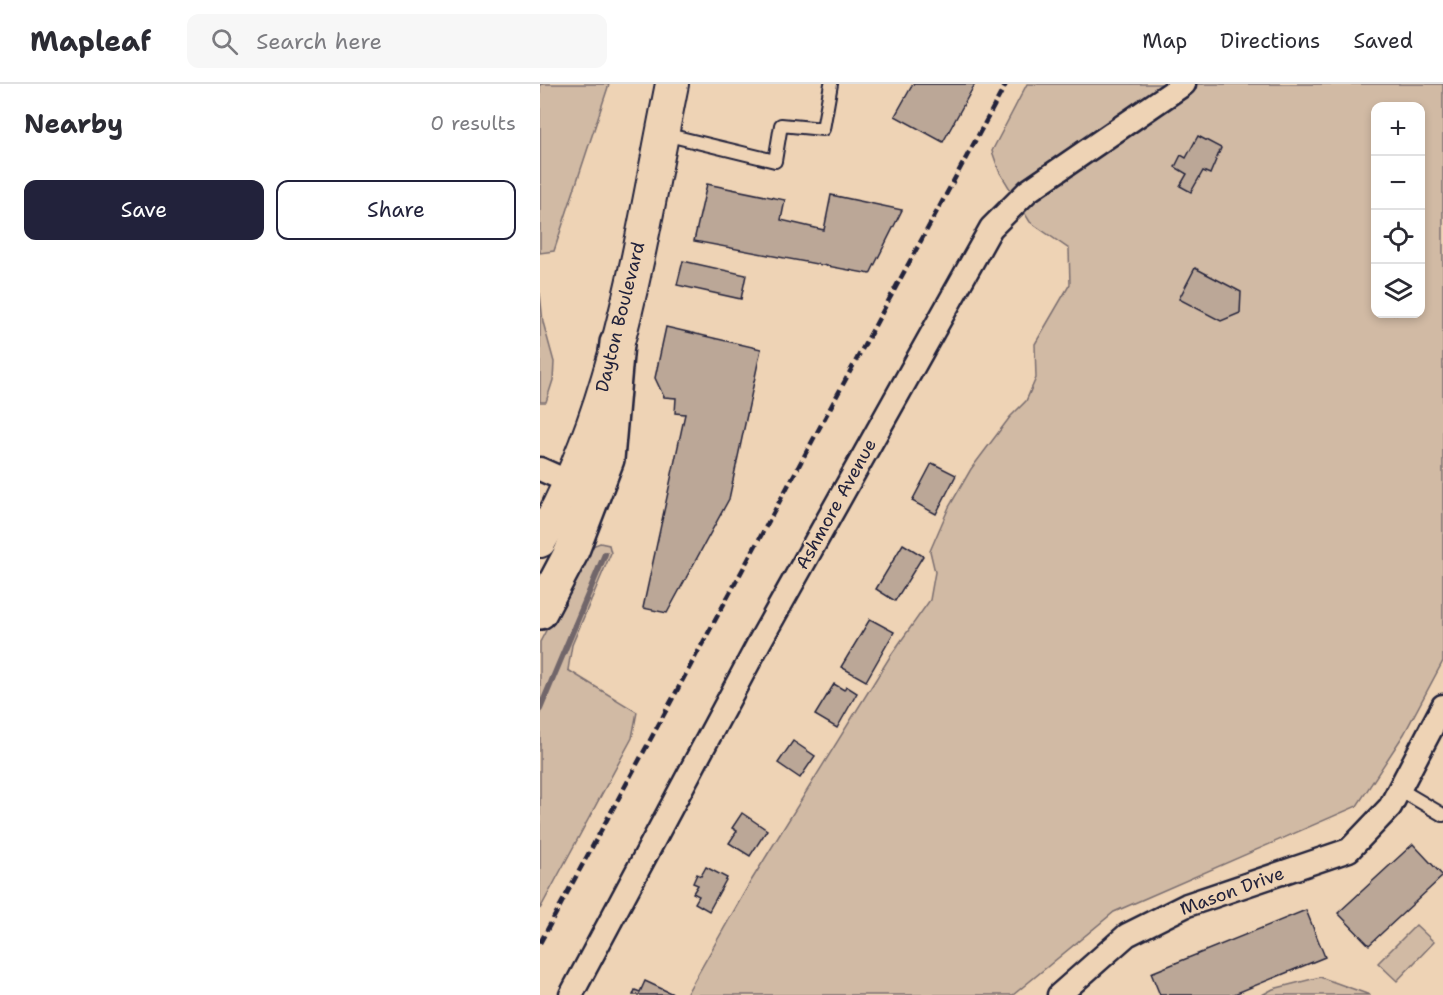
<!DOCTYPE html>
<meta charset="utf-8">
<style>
:root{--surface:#fff;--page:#f7f7f7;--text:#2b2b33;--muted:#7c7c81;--line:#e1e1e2;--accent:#22223b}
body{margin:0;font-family:"Shantell Sans",sans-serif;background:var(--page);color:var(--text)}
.controls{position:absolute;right:18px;top:18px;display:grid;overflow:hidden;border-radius:12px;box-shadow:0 3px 9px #0003}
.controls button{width:54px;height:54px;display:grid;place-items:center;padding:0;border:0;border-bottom:2px solid var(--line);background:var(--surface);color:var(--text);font:30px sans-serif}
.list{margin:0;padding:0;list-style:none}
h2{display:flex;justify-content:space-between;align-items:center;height:78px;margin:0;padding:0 24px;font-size:26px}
h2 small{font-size:20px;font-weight:400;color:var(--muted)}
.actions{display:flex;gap:12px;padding:18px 24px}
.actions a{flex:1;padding:14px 0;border:2px solid var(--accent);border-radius:12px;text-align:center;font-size:21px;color:var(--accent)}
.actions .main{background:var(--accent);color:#fff}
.icon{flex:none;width:33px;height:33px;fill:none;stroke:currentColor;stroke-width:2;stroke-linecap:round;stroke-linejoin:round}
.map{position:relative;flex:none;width:903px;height:911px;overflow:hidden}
header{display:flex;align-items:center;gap:36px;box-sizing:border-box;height:84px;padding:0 30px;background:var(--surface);border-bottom:2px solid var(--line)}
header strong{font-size:28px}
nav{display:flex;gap:33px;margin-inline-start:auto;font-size:21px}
.search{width:420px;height:54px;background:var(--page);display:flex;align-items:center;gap:15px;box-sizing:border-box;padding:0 21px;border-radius:12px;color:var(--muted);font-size:22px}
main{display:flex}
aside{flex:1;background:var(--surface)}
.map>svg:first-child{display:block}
</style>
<header>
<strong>Mapleaf</strong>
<div class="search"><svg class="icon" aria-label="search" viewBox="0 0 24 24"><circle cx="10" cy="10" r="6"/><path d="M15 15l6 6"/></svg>Search here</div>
<nav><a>Map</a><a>Directions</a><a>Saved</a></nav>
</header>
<main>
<aside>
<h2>Nearby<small>0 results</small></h2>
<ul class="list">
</ul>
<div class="actions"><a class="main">Save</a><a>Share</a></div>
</aside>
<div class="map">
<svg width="903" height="911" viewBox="0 0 903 911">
<rect width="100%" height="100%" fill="#eed3b5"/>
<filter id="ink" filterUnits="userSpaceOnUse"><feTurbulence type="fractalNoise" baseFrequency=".0167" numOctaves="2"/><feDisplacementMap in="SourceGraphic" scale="12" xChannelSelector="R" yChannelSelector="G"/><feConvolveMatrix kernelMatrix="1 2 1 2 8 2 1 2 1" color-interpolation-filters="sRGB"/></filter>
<g filter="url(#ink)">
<!-- green -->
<g fill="#d1baa4" stroke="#7a6e70" stroke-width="1.5" fill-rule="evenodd">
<polygon points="0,0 69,0 14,167 0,169"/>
<path d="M487 0H903V577L864 650 817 722 574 828 473 911H146L211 797 351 571 390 516 395 488 390 467 409 423 431 385 470 333 486 317 496 294 495 260 530 200 529 165 490 138 459 87 452 67ZM836 22H880V230H836Z"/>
<polygon points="0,209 3,238 14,278 13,296 6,318 0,318"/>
<polygon points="60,459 69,461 71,469 32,561 28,586 97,628 92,654 0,825 0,558 50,463"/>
<polygon points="876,841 894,858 857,897 838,879"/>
<polygon points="780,893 830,911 722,911 733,905"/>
</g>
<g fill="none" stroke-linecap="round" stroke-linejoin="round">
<!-- stream -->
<polyline stroke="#71666a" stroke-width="6" points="0,625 65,470"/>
</g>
<!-- building -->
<g fill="#bba797" stroke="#22223b" stroke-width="1.5">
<polygon points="373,0 435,0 403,58 355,32"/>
<polygon points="658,52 681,64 670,90 663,87 651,108 640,102 647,90 635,83 641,71 646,74"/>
<polygon points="167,100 245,116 241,136 284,146 291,111 362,126 330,190 154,157"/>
<polygon points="143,177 206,191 201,215 137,201"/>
<polygon points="655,184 701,208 700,229 681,237 639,215"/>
<polygon points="126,243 221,265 189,415 127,529 103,524 145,330 135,329 136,314 124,313 115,294"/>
<polygon points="392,379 416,391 396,430 372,417"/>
<polygon points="363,460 383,472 355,517 336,505"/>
<polygon points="330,535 354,548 326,597 301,583"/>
<polygon points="294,600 304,606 306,602 317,609 297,644 275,631"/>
<polygon points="253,657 275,672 260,694 238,679"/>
<polygon points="202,729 227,746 210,772 189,759 197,747 192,744"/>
<polygon points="873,760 903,792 829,861 798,829"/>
<polygon points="166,783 187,794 169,827 155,819 159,812 153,809 158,801 153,799 157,790 161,792"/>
<polygon points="766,826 785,873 692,911 620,911 611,889"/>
<polygon points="105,897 135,911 93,911 95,906 100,908"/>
</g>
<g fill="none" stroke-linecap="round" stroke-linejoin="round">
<defs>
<g id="lane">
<polyline points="124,50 235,77 241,41 283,45 291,0"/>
<polyline points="859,705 903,731"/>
</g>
<g id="street">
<polyline points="0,385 29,398"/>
<polyline points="31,911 220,557 451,144 488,107 644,0"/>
<polyline points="519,911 587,851 647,821 809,766 850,723 903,622"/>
</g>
<path id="secondary" d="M0 457C79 320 101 153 132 0"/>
<polyline id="highway" points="0,528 31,469 67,375 77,259"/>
</defs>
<!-- lane casing -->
<use href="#lane" stroke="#22223b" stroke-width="16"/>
<!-- street casing -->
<use href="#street" stroke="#22223b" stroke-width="27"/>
<!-- secondary casing -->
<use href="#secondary" stroke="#22223b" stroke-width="36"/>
<!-- highway casing -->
<use href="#highway" stroke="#22223b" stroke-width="38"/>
<!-- lane -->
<use href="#lane" stroke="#eed3b5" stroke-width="12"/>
<!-- street -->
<use href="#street" stroke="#eed3b5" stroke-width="22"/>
<!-- secondary -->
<use href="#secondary" stroke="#eed3b5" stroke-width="32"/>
<!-- highway -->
<use href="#highway" stroke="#eed3b5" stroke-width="33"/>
<!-- rail -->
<polyline stroke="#22223b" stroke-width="4.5" stroke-dasharray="9 4.5" stroke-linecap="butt" points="0,859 466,0"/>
</g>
</g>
<g text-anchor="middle" stroke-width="4.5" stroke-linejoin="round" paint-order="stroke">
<!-- street labels -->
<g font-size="18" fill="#22223b" stroke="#eed3b5">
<text transform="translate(80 233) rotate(-76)" y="6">Dayton Boulevard</text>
<text transform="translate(296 420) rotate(-61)" y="6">Ashmore Avenue</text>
<text transform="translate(692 807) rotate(-20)" y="6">Mason Drive</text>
</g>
</g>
</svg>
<div class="controls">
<button>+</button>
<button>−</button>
<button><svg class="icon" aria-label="locate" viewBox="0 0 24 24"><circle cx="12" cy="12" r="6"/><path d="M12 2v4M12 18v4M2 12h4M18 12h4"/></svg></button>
<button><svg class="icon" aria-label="layers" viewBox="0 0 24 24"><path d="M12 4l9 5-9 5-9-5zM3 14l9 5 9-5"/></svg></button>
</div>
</div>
</main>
